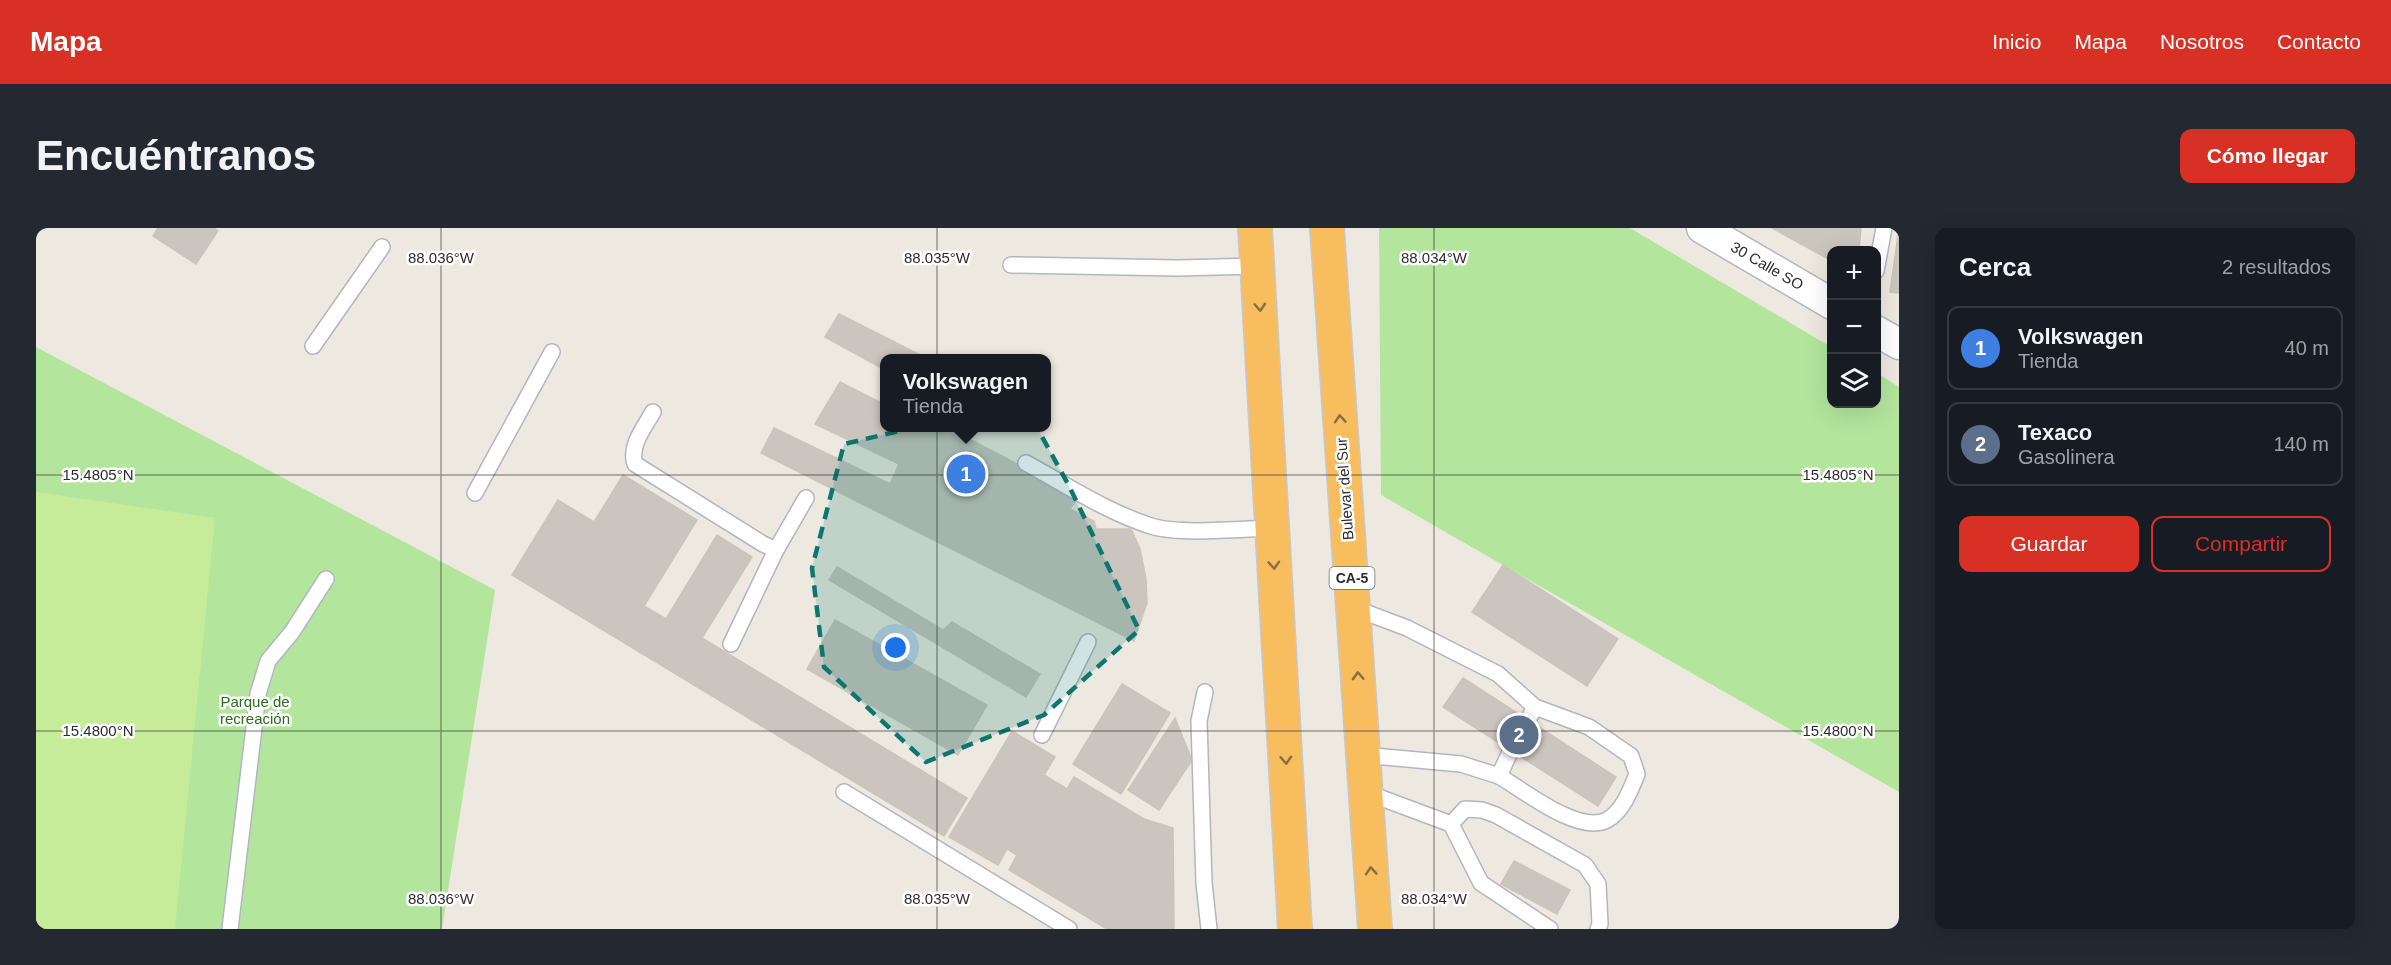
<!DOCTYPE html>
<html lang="es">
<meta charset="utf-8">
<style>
:root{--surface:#171b24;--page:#242831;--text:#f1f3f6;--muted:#9ea1a6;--line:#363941;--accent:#d93025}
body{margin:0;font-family:Helvetica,sans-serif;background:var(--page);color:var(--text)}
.controls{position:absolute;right:18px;top:18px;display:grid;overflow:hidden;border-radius:12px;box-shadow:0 6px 24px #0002}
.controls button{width:54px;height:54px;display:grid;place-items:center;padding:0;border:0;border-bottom:2px solid var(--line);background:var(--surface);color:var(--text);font:30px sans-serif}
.you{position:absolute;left:860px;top:420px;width:21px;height:21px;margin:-15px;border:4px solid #fff;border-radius:50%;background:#1a73e8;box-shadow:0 0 0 9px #1a73e833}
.badge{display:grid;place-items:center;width:39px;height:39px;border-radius:50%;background:var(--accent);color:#fff;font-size:20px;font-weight:700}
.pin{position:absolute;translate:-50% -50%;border:3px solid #fff;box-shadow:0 2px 6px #0006}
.popup{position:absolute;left:844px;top:126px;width:171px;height:78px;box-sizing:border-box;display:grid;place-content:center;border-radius:12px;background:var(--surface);filter:drop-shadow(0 2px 4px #0005);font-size:20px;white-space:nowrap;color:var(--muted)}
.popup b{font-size:22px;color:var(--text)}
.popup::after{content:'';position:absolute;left:50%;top:100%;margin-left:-12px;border:12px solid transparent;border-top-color:var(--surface)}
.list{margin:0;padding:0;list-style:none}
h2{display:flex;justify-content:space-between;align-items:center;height:78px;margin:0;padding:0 24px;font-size:26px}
h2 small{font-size:20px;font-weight:400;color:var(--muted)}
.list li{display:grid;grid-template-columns:39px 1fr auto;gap:18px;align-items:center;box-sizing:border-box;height:84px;margin:0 12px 12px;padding:0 12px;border:2px solid var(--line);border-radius:12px}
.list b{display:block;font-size:22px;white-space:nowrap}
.list p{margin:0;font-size:20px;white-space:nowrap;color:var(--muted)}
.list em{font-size:20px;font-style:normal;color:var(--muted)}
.actions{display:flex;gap:12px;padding:18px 24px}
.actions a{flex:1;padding:14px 0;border:2px solid var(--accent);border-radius:12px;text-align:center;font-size:21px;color:var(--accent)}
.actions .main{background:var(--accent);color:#fff}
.icon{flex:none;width:33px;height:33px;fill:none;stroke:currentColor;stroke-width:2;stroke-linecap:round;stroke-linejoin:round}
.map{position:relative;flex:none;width:1863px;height:701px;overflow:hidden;border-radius:12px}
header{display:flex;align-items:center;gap:36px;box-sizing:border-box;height:84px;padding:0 30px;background:var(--accent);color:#fff}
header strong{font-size:28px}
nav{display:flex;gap:33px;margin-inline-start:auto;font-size:21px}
.intro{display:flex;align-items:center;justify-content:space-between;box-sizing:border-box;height:144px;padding:0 36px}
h1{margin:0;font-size:42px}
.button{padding:15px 27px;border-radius:12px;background:var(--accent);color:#fff;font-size:21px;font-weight:700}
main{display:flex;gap:36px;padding:0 36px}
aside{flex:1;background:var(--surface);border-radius:12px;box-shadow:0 6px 24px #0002}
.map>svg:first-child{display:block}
</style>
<header>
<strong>Mapa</strong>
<nav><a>Inicio</a><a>Mapa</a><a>Nosotros</a><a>Contacto</a></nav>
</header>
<div class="intro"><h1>Encuéntranos</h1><a class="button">Cómo llegar</a></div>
<main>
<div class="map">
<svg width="1863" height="701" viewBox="0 0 1863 701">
<rect width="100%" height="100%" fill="#eee9e0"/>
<!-- green -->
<g fill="#b3e59d">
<polygon points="1343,0 1594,0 1795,119 1796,176 1840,176 1841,145 1863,159 1863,564 1345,267"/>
<polygon points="0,119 459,362 406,701 0,701"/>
</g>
<!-- pitch -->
<polygon fill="#c6ec99" points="0,264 179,290 139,701 0,701"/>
<!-- building -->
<g fill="#cac5bf" stroke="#cac5b9" stroke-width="1.5">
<polygon points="122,0 178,0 182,3 160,36 117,8"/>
<polygon points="1736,0 1825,0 1823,22 1796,22 1796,33"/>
<polygon points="1863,0 1863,65 1854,64"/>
<polygon points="803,86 890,130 849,130 849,142 789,109"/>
<polygon points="804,154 849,177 849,200 937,200 931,210 1043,268 1034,281 1058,293 1060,301 1095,301 1104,321 1110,351 1111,375 1098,413 725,225 738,200 854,256 863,236 779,196"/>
<polygon points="587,247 661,292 608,378 630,391 681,307 716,329 666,410 931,570 908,608 476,347 522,272 558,294"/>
<polygon points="1467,337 1582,411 1551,458 1436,384"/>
<polygon points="801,339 907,402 916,394 1004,446 990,469 793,352"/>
<polygon points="799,392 951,477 922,527 771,441"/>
<polygon points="1427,450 1580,549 1562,578 1407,479"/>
<polygon points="1086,456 1134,485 1085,566 1037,536"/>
<polygon points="1139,490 1156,532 1123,582 1092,562"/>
<polygon points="976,503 1019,529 1008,547 1031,561 1038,549 1108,591 1137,600 1138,701 1071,701 973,642 981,627 971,621 962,637 913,609"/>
<polygon points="1478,633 1534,662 1521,686 1465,656"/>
</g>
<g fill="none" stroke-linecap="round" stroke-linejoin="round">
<defs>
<g id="service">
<polyline points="975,37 1142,40 1221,38"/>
<polyline points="1840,43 1848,0"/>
<polyline points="277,118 346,19"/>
<path d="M617 184C608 200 593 218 599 236L727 316 740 322 770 270"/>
<path d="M990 235C1030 257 1071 284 1115 298 1144 307 1204 301 1236 300"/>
<polyline points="439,265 516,124"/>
<polyline points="1318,380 1371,400 1462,446 1499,479 1492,492"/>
<polyline points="695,416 740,322"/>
<polyline points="1169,464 1163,493 1168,655 1173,701"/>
<polyline points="1006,507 1052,414"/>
<polyline points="1327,527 1425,536 1463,548 1475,522"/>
<path d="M1463 548C1487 562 1543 607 1571 592 1587 583 1595 561 1601 546L1595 528 1553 499 1499 479"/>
<polyline points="808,564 1033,701"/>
<polyline points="1329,564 1415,596 1445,655 1514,701"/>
<polyline points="1415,596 1429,581 1446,582 1460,587 1549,637 1562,656 1564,696 1562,701"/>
<polyline points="194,701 222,466 232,433 256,404 290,351"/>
</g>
<g id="minor">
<polyline points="1666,0 1796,76"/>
<polyline points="1840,103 1863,116"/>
</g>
<g id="trunk">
<polyline points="1219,0 1259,701"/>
<polyline points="1291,0 1339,701"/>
</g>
</defs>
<!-- service casing -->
<use href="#service" stroke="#b3b6c0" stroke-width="18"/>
<!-- minor casing -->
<use href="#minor" stroke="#b3b6c0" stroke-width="33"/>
<!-- trunk casing -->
<use href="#trunk" stroke="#c8c8c8" stroke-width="36"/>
<!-- service -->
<use href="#service" stroke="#fff" stroke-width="15"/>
<!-- minor -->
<use href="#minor" stroke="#fff" stroke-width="30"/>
<!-- trunk -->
<use href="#trunk" stroke="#f8bd5e" stroke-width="33"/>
</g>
<!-- one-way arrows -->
<defs><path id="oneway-chevron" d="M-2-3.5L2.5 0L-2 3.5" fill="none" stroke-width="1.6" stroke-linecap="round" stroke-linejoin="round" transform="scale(1.5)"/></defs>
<g stroke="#886e43">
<use href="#oneway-chevron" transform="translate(1224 79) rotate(87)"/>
<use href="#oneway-chevron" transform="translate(1304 191) rotate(-94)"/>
<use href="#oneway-chevron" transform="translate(1238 337) rotate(86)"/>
<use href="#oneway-chevron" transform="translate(1322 448) rotate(-93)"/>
<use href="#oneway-chevron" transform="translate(1250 532) rotate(87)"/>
<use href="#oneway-chevron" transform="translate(1335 643) rotate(-94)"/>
</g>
<!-- marked area -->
<path fill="#0f766e" fill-opacity="0.2" stroke="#0f766e" stroke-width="4.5" stroke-dasharray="12 8" stroke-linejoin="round" d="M987 174 1032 256 1103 402 1008 487 890 534 788 439 776 340 808 216Z"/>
<!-- ticks -->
<path fill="none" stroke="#2d2d2d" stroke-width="1.5" stroke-opacity="0.45" d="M405 0V701M901 0V701M1398 0V701M0 247H1863M0 503H1863"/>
<g text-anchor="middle" stroke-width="5" stroke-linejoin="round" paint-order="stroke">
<!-- shield labels -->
<rect fill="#fff" stroke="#6c6c6c" stroke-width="1.5" x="1293.5" y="339" width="45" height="22" rx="4.5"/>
<g font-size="14" font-weight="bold" fill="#2d2d2d">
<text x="1316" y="355">CA-5</text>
</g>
<!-- street labels -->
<g font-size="15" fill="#2d2d2d" stroke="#fff">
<text transform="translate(1731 38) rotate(30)" y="5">30 Calle SO</text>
<text transform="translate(1309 261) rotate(-94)" y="5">Bulevar del Sur</text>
</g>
<!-- park labels -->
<g font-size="15" fill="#2a6d1b" stroke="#fff">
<text x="219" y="479">Parque de<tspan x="219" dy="17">recreación</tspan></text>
</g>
</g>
<g font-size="15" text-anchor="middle" fill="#2d2d2d" stroke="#fff" stroke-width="5" stroke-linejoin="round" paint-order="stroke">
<text x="405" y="35">88.036°W</text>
<text x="901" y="35">88.035°W</text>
<text x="1398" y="35">88.034°W</text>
<text x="62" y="252">15.4805°N</text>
<text x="1802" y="252">15.4805°N</text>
<text x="62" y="508">15.4800°N</text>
<text x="1802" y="508">15.4800°N</text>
<text x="405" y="676">88.036°W</text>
<text x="901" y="676">88.035°W</text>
<text x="1398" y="676">88.034°W</text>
</g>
</svg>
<div class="controls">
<button>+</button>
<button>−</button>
<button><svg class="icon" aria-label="layers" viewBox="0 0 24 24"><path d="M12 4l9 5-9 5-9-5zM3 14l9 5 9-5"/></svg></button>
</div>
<div class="you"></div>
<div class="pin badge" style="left:930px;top:246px;background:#3f7fe0">1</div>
<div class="popup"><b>Volkswagen</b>Tienda</div>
<div class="pin badge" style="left:1483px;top:507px;background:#5c6f8a">2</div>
</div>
<aside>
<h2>Cerca<small>2 resultados</small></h2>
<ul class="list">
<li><span class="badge" style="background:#3f7fe0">1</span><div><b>Volkswagen</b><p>Tienda</p></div><em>40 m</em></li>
<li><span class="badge" style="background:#5c6f8a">2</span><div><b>Texaco</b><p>Gasolinera</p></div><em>140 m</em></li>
</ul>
<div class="actions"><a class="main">Guardar</a><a>Compartir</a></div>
</aside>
</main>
